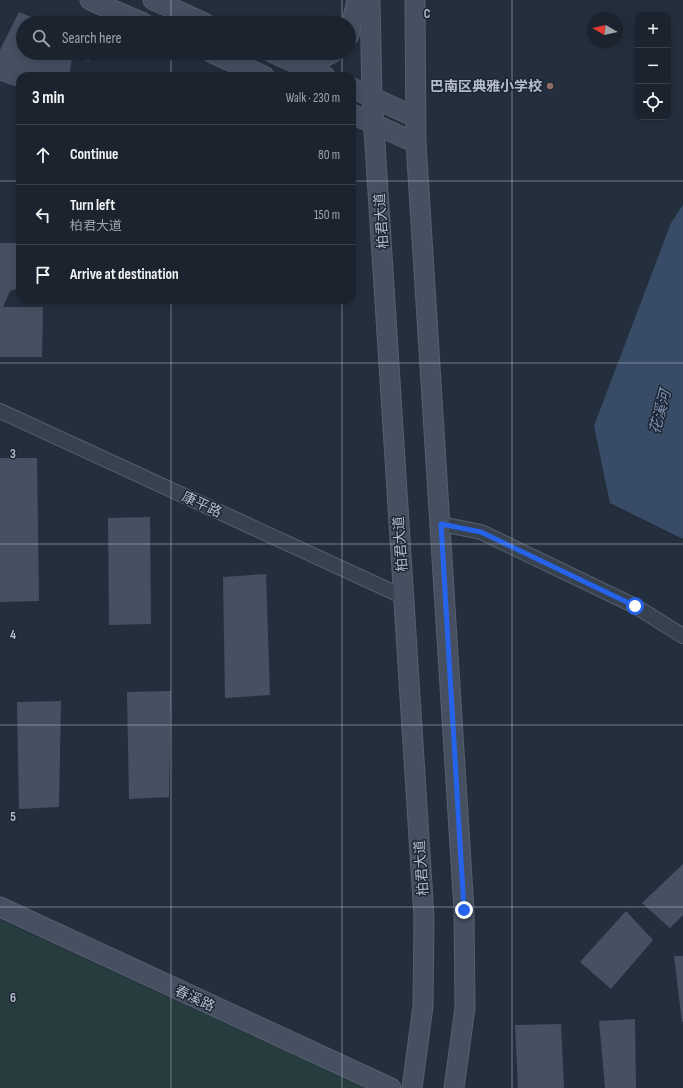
<!DOCTYPE html>
<meta charset="utf-8">
<style>
:root{--surface:#1b232e;--page:#282f3a;--text:#f1f3f6;--muted:#a0a4aa;--line:#39404a}
body{margin:0;font-family:"Sofia Sans Condensed","Noto Sans SC",sans-serif;background:var(--page);color:var(--text)}
.controls{position:absolute;right:12px;top:12px;display:grid;overflow:hidden;border-radius:8px;box-shadow:0 2px 10px #0003}
.controls button{width:36px;height:36px;display:grid;place-items:center;padding:0;border:0;border-bottom:1px solid var(--line);background:var(--surface);color:var(--text);font:20px sans-serif}
.compass{position:absolute;left:587px;top:12px;width:36px;height:36px;border-radius:50%;background:var(--surface);box-shadow:0 2px 10px #0003;rotate:279deg}
.stop{position:absolute;width:12px;height:12px;margin:-9px;border:3px solid #2563eb;border-radius:50%;background:#fff}
.stop.end{background:#2563eb;border-color:#fff;box-shadow:0 1px 4px #0008}
.list{margin:0;padding:0;list-style:none}
h2{display:flex;justify-content:space-between;align-items:center;height:52px;margin:0;padding:0 16px;font-size:17px}
h2 small{font-size:13px;font-weight:400;color:var(--muted)}
.list li{display:grid;grid-template-columns:26px 1fr auto;gap:12px;align-items:center;box-sizing:border-box;height:60px;padding:0 16px;border-top:1px solid var(--line)}
.list b{display:block;font-size:15px;white-space:nowrap}
.list p{margin:0;font-size:13px;white-space:nowrap;color:var(--muted)}
.list em{font-size:13px;font-style:normal;color:var(--muted)}
.icon{flex:none;width:22px;height:22px;fill:none;stroke:currentColor;stroke-width:2;stroke-linecap:round;stroke-linejoin:round}
.map{position:relative;flex:none;width:683px;height:1088px;overflow:hidden}
.search{position:absolute;background:var(--surface);box-shadow:0 2px 10px #0003;left:16px;top:16px;width:340px;height:44px;display:flex;align-items:center;gap:10px;box-sizing:border-box;padding:0 14px;border-radius:22px;color:var(--muted);font-size:15px}
.panel{position:absolute;background:var(--surface);box-shadow:0 2px 10px #0003;left:16px;top:72px;width:340px;height:232px;border-radius:12px}
.map>svg:first-child{display:block}
</style>
<div class="map">
<svg width="683" height="1088" viewBox="0 0 683 1088">
<rect width="100%" height="100%" fill="#242f3e"/>
<!-- green -->
<polygon fill="#263c3f" points="0,920 366,1088 0,1088"/>
<!-- water -->
<polygon fill="#394c67" points="683,205 683,539 610,503 594,426 671,223"/>
<!-- building -->
<g fill="#455162">
<polygon points="19,12 46,23 23,23 23,53 91,53 90,61 72,58 69,76 20,76 20,88 0,81 0,50"/>
<polygon points="0,243 20,243 20,288 10,291 3,307 43,307 42,357 0,357"/>
<polygon points="0,458 37,458 39,601 0,602"/>
<polygon points="150,517 151,624 109,625 108,518"/>
<polygon points="266,574 270,695 225,698 223,577"/>
<polygon points="171,691 169,797 129,799 127,692"/>
<polygon points="61,701 59,807 19,809 17,702"/>
<polygon points="683,864 683,915 670,928 642,903"/>
<polygon points="626,911 653,940 611,989 580,962"/>
<polygon points="674,956 683,956 683,1022 682,1022"/>
<polygon points="635,1019 636,1088 605,1088 599,1021"/>
<polygon points="561,1024 564,1088 518,1088 515,1025"/>
</g>
<g fill="none" stroke-linecap="round" stroke-linejoin="round">
<defs>
<g id="street">
<polyline points="0,411 404,597"/>
<polyline points="441,524 481,532 635,606 683,636"/>
</g>
<g id="secondary">
<polyline points="90,0 143,23"/>
<polyline points="153,0 205,23"/>
<polyline points="370,0 372,97 424,917 423,1006 412,1088"/>
<polyline points="415,0 416,143 464,910 465,1008 454,1088"/>
<polyline points="349,35 357,0"/>
<polyline points="212,53 264,76"/>
<polyline points="273,53 325,76"/>
<polyline points="295,62 313,62 332,53"/>
<polyline points="352,88 415,117"/>
<polyline points="352,114 416,143"/>
<polyline points="0,907 391,1088"/>
</g>
</defs>
<!-- street casing -->
<use href="#street" stroke="#565f6c" stroke-width="16"/>
<!-- secondary casing -->
<use href="#secondary" stroke="#565f6c" stroke-width="21"/>
<!-- street -->
<use href="#street" stroke="#38414e" stroke-width="14"/>
<!-- secondary -->
<use href="#secondary" stroke="#465061" stroke-width="19"/>
</g>
<g fill="none" stroke-linecap="round" stroke-linejoin="round">
<!-- route -->
<polyline stroke="#2563eb" stroke-width="5" points="464,910 441,524 481,532 635,606"/>
</g>
<!-- grid -->
<path fill="none" stroke="#b4bcc9" stroke-width="1" stroke-opacity="0.55" d="M171 0V23M342 0V23M512 0V1088M171 53V76M342 53V76M0 181H20M352 181H683M171 300V1088M342 300V1088M0 363H683M0 544H683M0 725H683M0 907H683"/>
<!-- markers -->
<circle fill="#8d6e63" stroke="#1d2633" stroke-width="1.5" cx="550" cy="86" r="4"/>
<g text-anchor="middle" stroke-width="3" stroke-linejoin="round" paint-order="stroke">
<!-- poi labels -->
<g font-size="14" font-weight="bold" fill="#b4bcc9" stroke="#1d2633" text-anchor="end">
<text x="542" y="91">巴南区典雅小学校</text>
</g>
<!-- street labels -->
<g font-size="14" fill="#b4bcc9" stroke="#1d2633">
<text transform="translate(381 221) rotate(-94)" y="5">柏君大道</text>
<text transform="translate(202 504) rotate(25)" y="5">康平路</text>
<text transform="translate(400 544) rotate(-94)" y="5">柏君大道</text>
<text transform="translate(421 868) rotate(-94)" y="5">柏君大道</text>
<text transform="translate(195 998) rotate(25)" y="5">春溪路</text>
</g>
<!-- water labels -->
<g font-size="15" font-style="italic" fill="#7c92b1" stroke="#1d2633">
<text transform="translate(660 412) rotate(-75)" y="5">花溪河</text>
</g>
</g>
<g font-size="13" text-anchor="middle" font-weight="bold" fill="#b4bcc9" stroke="#1d2633" stroke-width="3" stroke-linejoin="round" paint-order="stroke">
<text x="427" y="18">C</text>
<text x="13" y="458">3</text>
<text x="13" y="639">4</text>
<text x="13" y="821">5</text>
<text x="13" y="1002">6</text>
</g>
</svg>
<div class="controls">
<button>+</button>
<button>−</button>
<button><svg class="icon" aria-label="locate" viewBox="0 0 24 24"><circle cx="12" cy="12" r="6"/><path d="M12 2v4M12 18v4M2 12h4M18 12h4"/></svg></button>
</div>
<svg class="compass" viewBox="-18 -18 36 36"><path d="M0-13l5 13h-10z" fill="#e53935"/><path d="M0 13l5-13h-10z" fill="#a0a4aa"/></svg>
<div class="stop" style="left:635px;top:606px"></div>
<div class="stop end" style="left:464px;top:910px"></div>
<div class="search"><svg class="icon" aria-label="search" viewBox="0 0 24 24"><circle cx="10" cy="10" r="6"/><path d="M15 15l6 6"/></svg>Search here</div>
<section class="panel">
<h2>3 min<small>Walk · 230 m</small></h2>
<ul class="list">
<li><svg class="icon" aria-label="ahead" viewBox="0 0 24 24"><path d="M12 20V5M6 11l6-6 6 6"/></svg><div><b>Continue</b></div><em>80 m</em></li>
<li><svg class="icon" aria-label="left" viewBox="0 0 24 24"><path d="M17 20v-9H6M10 6l-5 5 5 5"/></svg><div><b>Turn left</b><p>柏君大道</p></div><em>150 m</em></li>
<li><svg class="icon" aria-label="arrive" viewBox="0 0 24 24"><path d="M6 21V4h12l-3 4 3 4H6"/></svg><div><b>Arrive at destination</b></div></li>
</ul>
</section>
</div>
